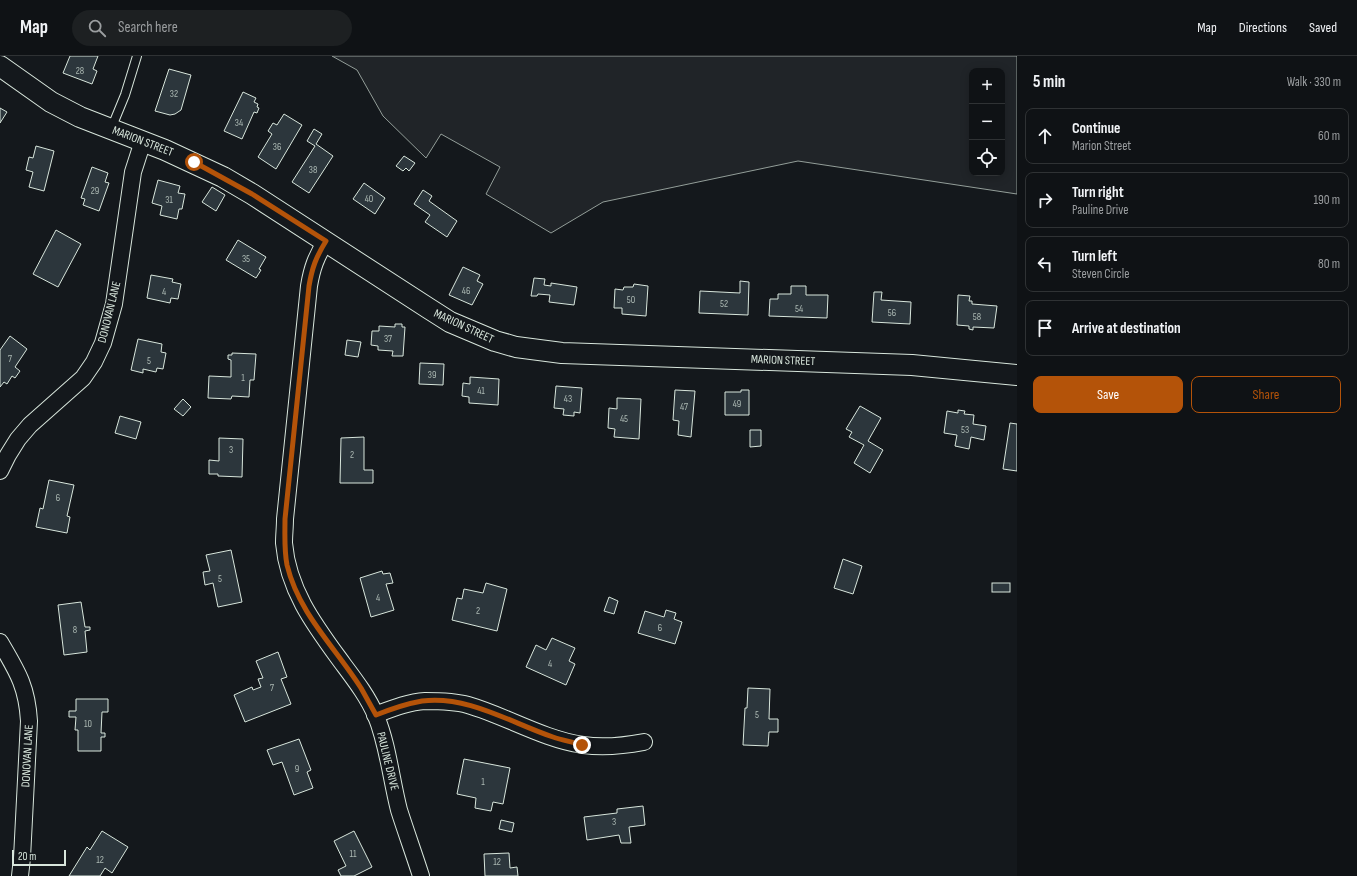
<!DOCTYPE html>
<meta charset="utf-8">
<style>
:root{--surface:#0f1215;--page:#1d2022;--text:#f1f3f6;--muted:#9b9ea0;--line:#2f3234;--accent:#b45309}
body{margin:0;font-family:"Sofia Sans Condensed",sans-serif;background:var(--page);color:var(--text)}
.controls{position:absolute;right:12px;top:12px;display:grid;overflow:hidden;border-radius:8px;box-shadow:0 2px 10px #0003}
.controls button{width:36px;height:36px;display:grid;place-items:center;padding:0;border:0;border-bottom:1px solid var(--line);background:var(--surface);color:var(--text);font:20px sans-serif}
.scale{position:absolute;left:12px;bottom:10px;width:54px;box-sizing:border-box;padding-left:4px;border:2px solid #d8e6dc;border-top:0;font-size:11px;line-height:14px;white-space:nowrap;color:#d8e6dc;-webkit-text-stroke:3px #14181c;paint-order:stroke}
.stop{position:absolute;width:12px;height:12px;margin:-9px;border:3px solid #b45309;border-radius:50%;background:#fff}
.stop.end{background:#b45309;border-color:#fff;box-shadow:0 1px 4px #0008}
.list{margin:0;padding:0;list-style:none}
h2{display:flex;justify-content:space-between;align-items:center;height:52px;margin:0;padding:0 16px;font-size:17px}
h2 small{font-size:13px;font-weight:400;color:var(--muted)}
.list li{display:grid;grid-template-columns:26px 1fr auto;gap:12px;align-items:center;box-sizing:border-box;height:56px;margin:0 8px 8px;padding:0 8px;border:1px solid var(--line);border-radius:8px}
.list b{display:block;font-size:15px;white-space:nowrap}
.list p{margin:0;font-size:13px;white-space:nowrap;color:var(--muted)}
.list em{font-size:13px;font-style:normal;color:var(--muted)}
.actions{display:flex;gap:8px;padding:12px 16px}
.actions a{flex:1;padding:9px 0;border:1px solid var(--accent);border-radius:8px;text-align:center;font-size:14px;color:var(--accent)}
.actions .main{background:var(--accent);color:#fff}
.icon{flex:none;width:22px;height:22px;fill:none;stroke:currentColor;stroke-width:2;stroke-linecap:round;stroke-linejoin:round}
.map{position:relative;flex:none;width:1017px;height:820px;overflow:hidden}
header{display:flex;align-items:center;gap:24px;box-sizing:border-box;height:56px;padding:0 20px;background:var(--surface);border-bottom:1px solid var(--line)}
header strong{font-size:19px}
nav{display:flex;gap:22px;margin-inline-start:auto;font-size:14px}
.search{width:280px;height:36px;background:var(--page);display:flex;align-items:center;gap:10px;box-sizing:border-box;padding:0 14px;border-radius:22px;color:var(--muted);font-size:15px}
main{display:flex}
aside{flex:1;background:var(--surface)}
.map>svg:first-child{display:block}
</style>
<header>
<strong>Map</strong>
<div class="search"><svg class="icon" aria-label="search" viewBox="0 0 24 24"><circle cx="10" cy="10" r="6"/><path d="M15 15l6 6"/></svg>Search here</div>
<nav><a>Map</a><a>Directions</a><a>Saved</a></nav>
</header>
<main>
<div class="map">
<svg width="1017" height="820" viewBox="0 0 1017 820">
<rect width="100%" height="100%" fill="#14181c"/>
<!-- green -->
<path fill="#202428" stroke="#939e99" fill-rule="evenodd" d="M332 0H1017V138L798 105 603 146 551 177 486 138 500 111 441 78 426 102 383 60 357 14ZM972 15H1002V117H972Z"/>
<!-- building -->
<g fill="#2c363c" stroke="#d8e6dc">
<polygon points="70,0 98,0 93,13 97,15 92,28 63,17"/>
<polygon points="169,13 191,19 181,54 175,58 170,59 155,55"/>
<polygon points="243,36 256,42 254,46 258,48 257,51 259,52 257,57 254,56 242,83 224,75"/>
<polygon points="0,52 7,56 0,67"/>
<polygon points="284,58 302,69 276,113 258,101 272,78 268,75 273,67 277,69"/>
<polygon points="314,73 322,78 316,88 333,100 309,137 292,126 315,90 307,85"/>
<polygon points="36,90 54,95 44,135 29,131 33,116 26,114 29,101 33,102"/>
<polygon points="404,100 415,107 409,115 406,112 403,115 396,110"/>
<polygon points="92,111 108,117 105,126 109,127 99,155 83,149 85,143 81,142"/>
<polygon points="158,124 180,130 178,137 185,138 182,153 179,153 177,163 160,159 162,150 152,147"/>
<polygon points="364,127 385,142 375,158 353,143"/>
<polygon points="212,131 225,139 216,155 202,146"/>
<polygon points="423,134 432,140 429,145 457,165 447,181 425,166 430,159 414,148"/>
<polygon points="56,174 81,188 58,231 33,218"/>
<polygon points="238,184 266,201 259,213 261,214 256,222 226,204"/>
<polygon points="463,211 480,219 477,225 483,228 472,249 449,239"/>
<polygon points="151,219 173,223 172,226 181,228 178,243 171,242 170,247 147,242"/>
<polygon points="534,222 545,223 544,229 551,230 551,227 577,231 574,249 549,246 550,239 538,238 537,240 531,240"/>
<polygon points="740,225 749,226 748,259 699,257 700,235 740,237"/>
<polygon points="634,228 648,230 646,260 622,258 622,252 614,252 615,233 623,234 624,231 633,231"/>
<polygon points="791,230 806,230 806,239 828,239 827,262 769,260 770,243 778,243 778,238 791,238"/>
<polygon points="874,236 882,236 881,244 911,246 910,268 872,266"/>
<polygon points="958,239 970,240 969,245 972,245 972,248 997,250 994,272 973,271 973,274 969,273 969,270 957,269"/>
<polygon points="395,268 402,268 402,271 405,271 403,300 392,300 393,295 378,294 378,290 371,289 372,275 379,275 379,270 395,271"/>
<polygon points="10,280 27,293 15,311 20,315 15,322 12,320 7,328 4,326 0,331 0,294"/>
<polygon points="138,283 162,288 161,296 166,297 163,313 157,312 156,316 143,313 143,317 131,314"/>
<polygon points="347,284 361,286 358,301 345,299"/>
<polygon points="232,297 256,298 254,324 250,324 249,341 232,340 231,343 208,342 209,320 231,321 231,304 228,303 228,299 232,299"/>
<polygon points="420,307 444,308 443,329 419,328"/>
<polygon points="470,321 499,323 498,349 469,347 469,341 462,340 463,327 470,328"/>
<polygon points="556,330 582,332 580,357 574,356 574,360 563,359 564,353 554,352"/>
<polygon points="675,334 695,335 691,381 678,379 679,365 673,364"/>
<polygon points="741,334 749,334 749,359 725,359 725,336 741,336"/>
<polygon points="617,342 641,343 639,383 614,381 615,373 608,372 609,352 617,353"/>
<polygon points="183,343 191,351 183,360 174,353"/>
<polygon points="860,350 881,362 868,385 883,394 870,417 854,407 864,389 849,381 852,376 846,373"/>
<polygon points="958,354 965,355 964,358 974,359 973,368 986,370 984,384 971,381 969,393 955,390 957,379 944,377 947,355 958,357"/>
<polygon points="120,360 141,366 136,383 115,377"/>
<polygon points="1010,367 1017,368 1017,415 1003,413"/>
<polygon points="750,374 761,374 761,390 750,391"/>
<polygon points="364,381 364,414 373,414 373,427 340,427 341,382"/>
<polygon points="219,382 243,383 242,421 218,420 218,418 209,418 209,404 219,405"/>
<polygon points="49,424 74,429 67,460 70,461 67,477 36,471 40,452 43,453"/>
<polygon points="231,494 242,546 218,551 213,527 205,529 203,516 210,515 206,499"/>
<polygon points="843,503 862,510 853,538 834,532"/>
<polygon points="382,515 383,518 390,517 393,527 386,528 394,554 371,561 360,522"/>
<polygon points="486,527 507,533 497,575 452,564 457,542 462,543 464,533 483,537"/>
<rect x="992" y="527" width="18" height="9"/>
<polygon points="609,541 618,545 614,558 604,555"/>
<polygon points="81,546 85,571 90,571 90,574 85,575 87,596 64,599 58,549"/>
<polygon points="666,554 676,557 674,563 682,566 675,588 638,577 645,555 664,561"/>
<polygon points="552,582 575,592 569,605 575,608 566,629 526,611 536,589 546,594"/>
<polygon points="278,596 287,621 281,623 291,648 245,666 234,639 252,631 253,634 261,631 258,623 263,622 256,605"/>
<polygon points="748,632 770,633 769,663 778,663 778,676 769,676 768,690 743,689 745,652 747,652"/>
<polygon points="76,643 108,643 108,656 102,656 101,677 105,677 105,681 101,681 101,695 78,695 78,674 75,674 76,661 69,661 69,655 76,655"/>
<polygon points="299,683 311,714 307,716 313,732 294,739 282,706 273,709 267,694"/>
<polygon points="464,703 510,712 503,748 493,746 491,755 475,752 476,742 457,738"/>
<polygon points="643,750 645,769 629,771 631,787 621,787 619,779 587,784 584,761 617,757 617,753"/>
<polygon points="501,764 514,767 512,776 499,773"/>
<polygon points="102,775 128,791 112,817 105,812 100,820 69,820 87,791 90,794"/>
<polygon points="354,775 372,811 354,820 341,820 338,814 346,810 334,785"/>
<polygon points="509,797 510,812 517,811 518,820 485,820 484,798"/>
</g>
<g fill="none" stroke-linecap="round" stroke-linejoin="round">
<defs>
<polyline id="service" points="111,73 125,39 137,0"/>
<g id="minor">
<path d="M326 185C316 201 312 212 309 230L285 463C285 471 284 479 284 487 288 535 316 571 343 608 355 624 368 641 376 660 388 689 391 723 399 754 406 776 414 798 421 820"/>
<polyline points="0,415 8,399 18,383 30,369 83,322 94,306 103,287 114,248 133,116 143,85"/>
<path d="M0 586C17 615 27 630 29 665L22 802 20 820"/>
<path d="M375 659C391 653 408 646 425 645 439 645 454 645 468 649 506 660 543 683 583 689 604 692 623 690 644 686"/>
</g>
<polyline id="tertiary" points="0,10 51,46 80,61 165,94 223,121 252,138 428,252 450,266 495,285 516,291 562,297 912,309 1017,319"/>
</defs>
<!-- service casing -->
<use href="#service" stroke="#d8e6dc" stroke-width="10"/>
<!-- minor casing -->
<use href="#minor" stroke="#d8e6dc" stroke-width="18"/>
<!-- tertiary casing -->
<use href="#tertiary" stroke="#d8e6dc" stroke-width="22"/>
<!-- service -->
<use href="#service" stroke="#14181c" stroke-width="8"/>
<!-- minor -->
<use href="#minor" stroke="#14181c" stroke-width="16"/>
<!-- tertiary -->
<use href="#tertiary" stroke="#14181c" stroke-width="20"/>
</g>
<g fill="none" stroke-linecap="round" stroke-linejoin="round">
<!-- route -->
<path stroke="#b45309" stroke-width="5" d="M194 106 252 138 326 185C316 201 312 212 309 230L285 463C285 478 284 494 287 509 299 558 335 591 361 632 366 641 371 650 376 659 391 653 405 648 422 645 468 639 511 667 553 681 562 684 572 686 582 689"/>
</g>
<g text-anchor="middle" stroke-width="3" stroke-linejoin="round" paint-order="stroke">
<!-- number labels -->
<g font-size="10" fill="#adbab4">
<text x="80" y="18">28</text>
<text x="174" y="41">32</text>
<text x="239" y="70">34</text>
<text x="277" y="94">36</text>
<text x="313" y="117">38</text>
<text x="95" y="138">29</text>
<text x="369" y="146">40</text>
<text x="169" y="147">31</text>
<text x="246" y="206">35</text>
<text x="466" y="238">46</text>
<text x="164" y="239">4</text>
<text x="631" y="247">50</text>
<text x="724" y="251">52</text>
<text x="799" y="256">54</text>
<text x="892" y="260">56</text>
<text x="977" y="264">58</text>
<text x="388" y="286">37</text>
<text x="10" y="306">7</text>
<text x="149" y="308">5</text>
<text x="432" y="322">39</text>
<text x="243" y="325">1</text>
<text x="481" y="338">41</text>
<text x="568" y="346">43</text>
<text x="737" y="351">49</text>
<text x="684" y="354">47</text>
<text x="624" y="366">45</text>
<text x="965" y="377">53</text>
<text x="231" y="397">3</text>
<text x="352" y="402">2</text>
<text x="58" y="445">6</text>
<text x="220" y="526">5</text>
<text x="378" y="545">4</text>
<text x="478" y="558">2</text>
<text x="660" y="575">6</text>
<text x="75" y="577">8</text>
<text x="550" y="611">4</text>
<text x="272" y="635">7</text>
<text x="757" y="662">5</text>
<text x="88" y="671">10</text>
<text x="297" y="716">9</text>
<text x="483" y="729">1</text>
<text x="614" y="769">3</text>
<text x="353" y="801">11</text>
<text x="100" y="807">12</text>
<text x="497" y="809">12</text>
</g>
<!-- street labels -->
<g font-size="12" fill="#d8e6dc" stroke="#14181c">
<text transform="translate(143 85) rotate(21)" y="4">MARION STREET</text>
<text transform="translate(109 256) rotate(-76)" y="4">DONOVAN LANE</text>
<text transform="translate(464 270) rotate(25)" y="4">MARION STREET</text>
<text transform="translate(783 304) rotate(2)" y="4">MARION STREET</text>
<text transform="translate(27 700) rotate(-87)" y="4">DONOVAN LANE</text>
<text transform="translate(388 705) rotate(76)" y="4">PAULINE DRIVE</text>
</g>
</g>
</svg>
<div class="controls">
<button>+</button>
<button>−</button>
<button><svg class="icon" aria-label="locate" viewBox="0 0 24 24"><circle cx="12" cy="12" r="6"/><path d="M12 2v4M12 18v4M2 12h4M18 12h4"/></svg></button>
</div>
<div class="scale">20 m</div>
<div class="stop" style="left:194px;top:106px"></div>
<div class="stop end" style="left:582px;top:689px"></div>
</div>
<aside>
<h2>5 min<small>Walk · 330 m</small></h2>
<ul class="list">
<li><svg class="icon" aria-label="ahead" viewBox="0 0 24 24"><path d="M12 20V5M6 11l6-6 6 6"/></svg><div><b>Continue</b><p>Marion Street</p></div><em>60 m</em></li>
<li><svg class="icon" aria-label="right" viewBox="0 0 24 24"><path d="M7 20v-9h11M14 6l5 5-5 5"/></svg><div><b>Turn right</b><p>Pauline Drive</p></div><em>190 m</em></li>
<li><svg class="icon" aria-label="left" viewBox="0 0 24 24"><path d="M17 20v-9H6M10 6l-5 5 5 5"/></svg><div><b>Turn left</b><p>Steven Circle</p></div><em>80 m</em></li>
<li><svg class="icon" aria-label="arrive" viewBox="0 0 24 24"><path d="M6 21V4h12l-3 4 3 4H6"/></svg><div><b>Arrive at destination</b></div></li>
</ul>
<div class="actions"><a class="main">Save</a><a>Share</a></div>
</aside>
</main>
